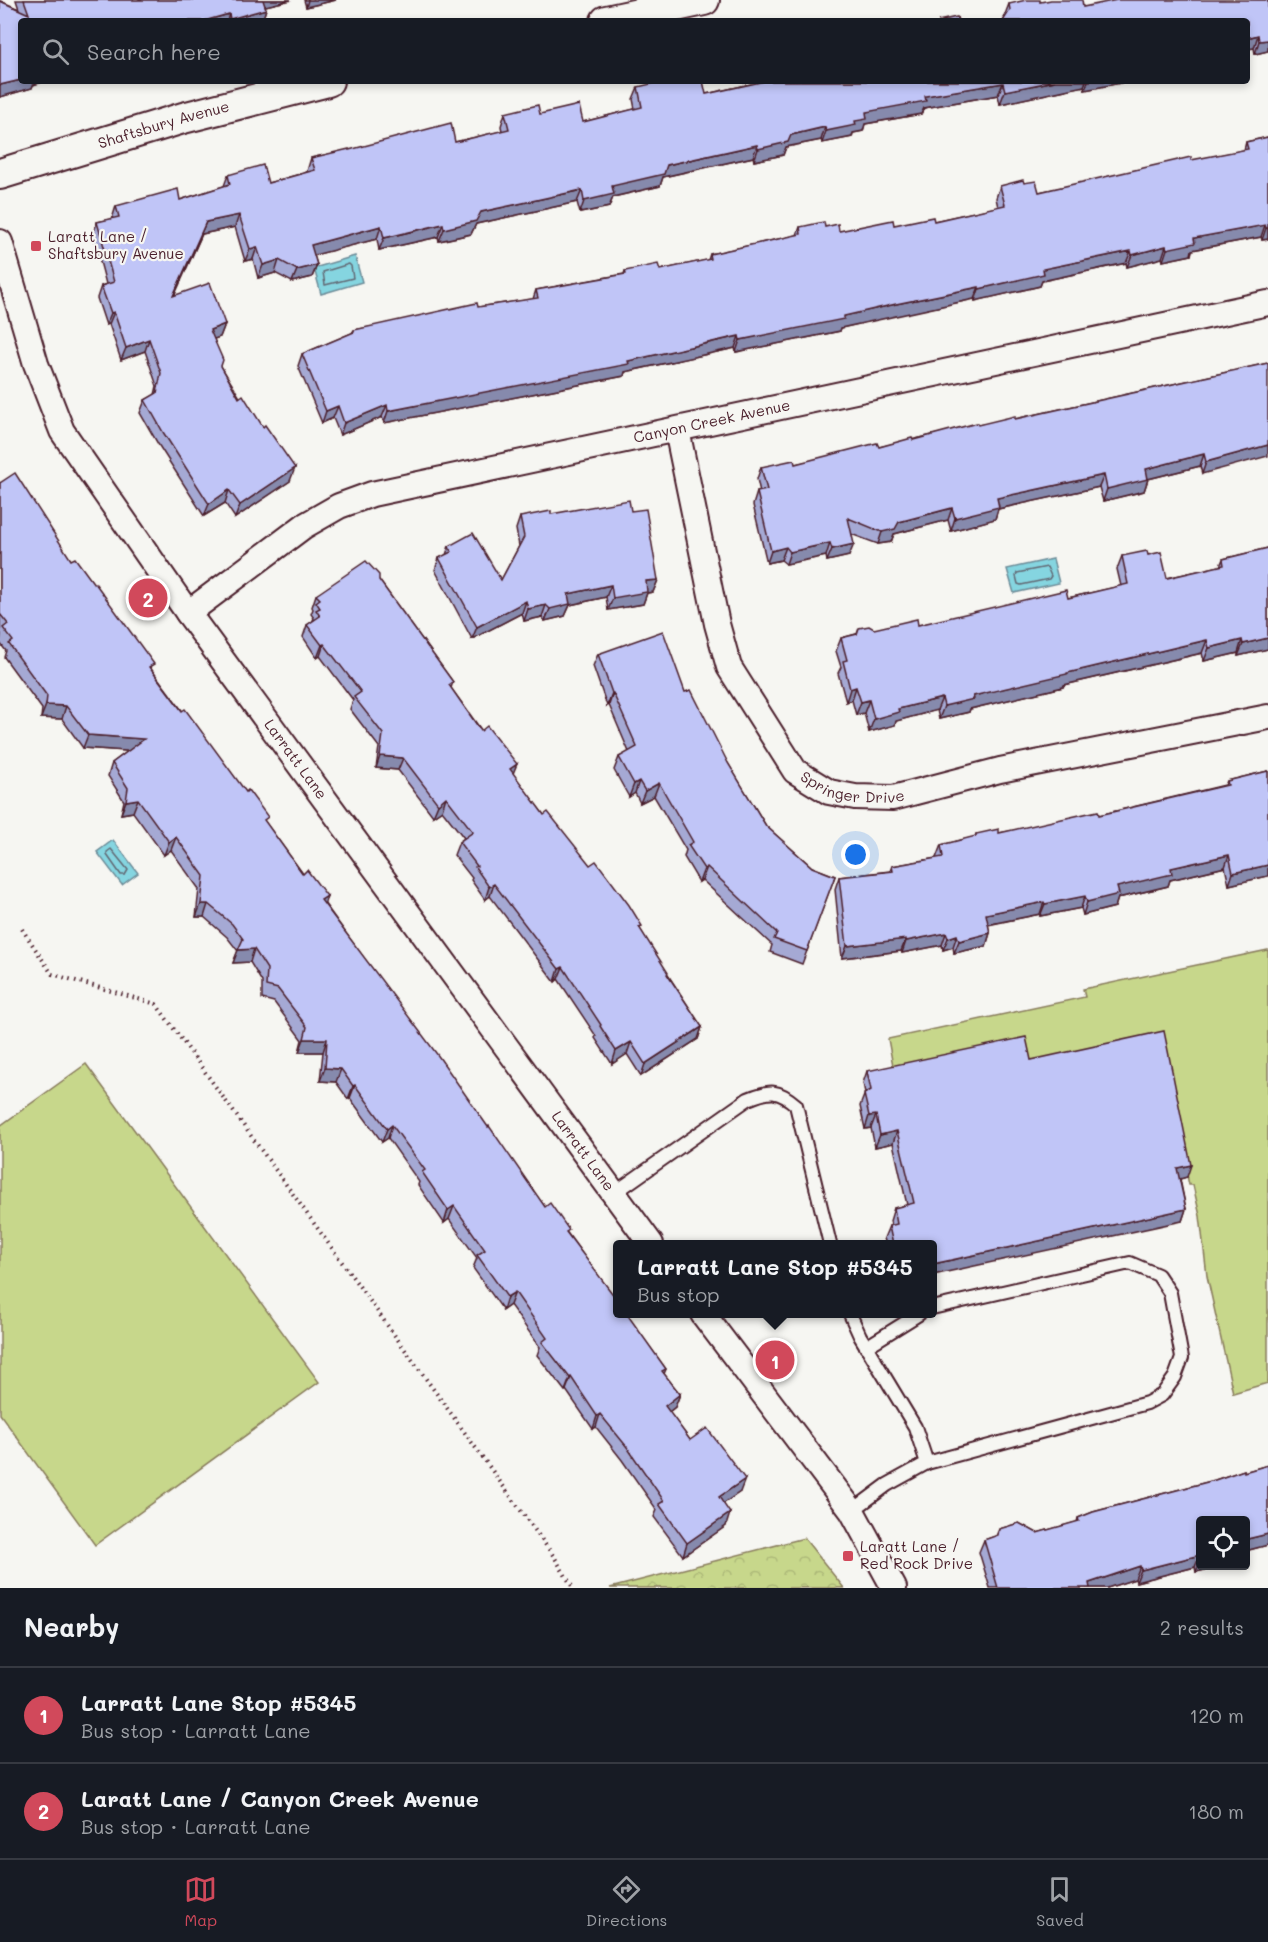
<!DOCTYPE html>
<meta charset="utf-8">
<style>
:root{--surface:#171b24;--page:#20242c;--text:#f1f3f6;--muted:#9ea1a6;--line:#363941;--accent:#d1495b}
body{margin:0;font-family:Mali,sans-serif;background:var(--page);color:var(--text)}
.controls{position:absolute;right:18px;bottom:18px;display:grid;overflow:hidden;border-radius:6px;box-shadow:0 3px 9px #0003}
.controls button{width:54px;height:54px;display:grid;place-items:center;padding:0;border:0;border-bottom:2px solid var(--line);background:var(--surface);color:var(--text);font:30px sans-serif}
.you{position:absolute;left:856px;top:855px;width:21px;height:21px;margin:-15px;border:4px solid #fff;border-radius:50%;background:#1a73e8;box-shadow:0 0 0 9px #1a73e833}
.badge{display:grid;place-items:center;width:39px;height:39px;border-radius:50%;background:var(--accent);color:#fff;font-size:20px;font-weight:700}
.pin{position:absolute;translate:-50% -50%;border:3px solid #fff;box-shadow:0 2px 6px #0006}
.popup{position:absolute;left:613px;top:1240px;width:324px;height:78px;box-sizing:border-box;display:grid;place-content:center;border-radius:6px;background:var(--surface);filter:drop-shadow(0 2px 4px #0005);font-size:20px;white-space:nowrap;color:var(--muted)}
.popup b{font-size:22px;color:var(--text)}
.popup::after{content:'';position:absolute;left:50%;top:100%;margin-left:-12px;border:12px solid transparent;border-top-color:var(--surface)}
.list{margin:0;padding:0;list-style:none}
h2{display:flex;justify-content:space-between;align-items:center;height:78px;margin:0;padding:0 24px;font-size:26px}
h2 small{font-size:20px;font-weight:400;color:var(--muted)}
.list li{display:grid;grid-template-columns:39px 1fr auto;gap:18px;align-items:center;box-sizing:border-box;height:96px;padding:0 24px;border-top:2px solid var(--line)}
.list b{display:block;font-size:22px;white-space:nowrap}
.list p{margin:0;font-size:20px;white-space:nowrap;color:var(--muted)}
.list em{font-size:20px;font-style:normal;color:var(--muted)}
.icon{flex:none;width:33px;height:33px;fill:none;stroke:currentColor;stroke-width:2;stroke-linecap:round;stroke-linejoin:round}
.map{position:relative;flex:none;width:1268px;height:1588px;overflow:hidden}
.search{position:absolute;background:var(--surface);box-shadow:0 3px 9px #0003;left:18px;right:18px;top:18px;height:66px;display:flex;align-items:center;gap:15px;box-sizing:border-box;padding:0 21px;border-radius:6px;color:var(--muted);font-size:22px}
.sheet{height:270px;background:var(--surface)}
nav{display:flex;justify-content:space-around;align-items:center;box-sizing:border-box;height:84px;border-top:2px solid var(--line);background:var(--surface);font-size:16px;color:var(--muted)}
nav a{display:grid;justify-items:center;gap:3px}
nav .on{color:var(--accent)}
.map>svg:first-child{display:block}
</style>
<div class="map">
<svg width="1268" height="1588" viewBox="0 0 1268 1588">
<defs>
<pattern id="forest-crowns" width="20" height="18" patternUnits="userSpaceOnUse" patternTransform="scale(1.5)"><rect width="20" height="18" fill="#c7d78b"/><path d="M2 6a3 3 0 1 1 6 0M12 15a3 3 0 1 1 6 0" fill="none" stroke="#acb878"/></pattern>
</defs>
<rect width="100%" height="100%" fill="#f6f6f2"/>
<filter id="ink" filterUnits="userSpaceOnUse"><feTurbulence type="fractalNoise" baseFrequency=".0167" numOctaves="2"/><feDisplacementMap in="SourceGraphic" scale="12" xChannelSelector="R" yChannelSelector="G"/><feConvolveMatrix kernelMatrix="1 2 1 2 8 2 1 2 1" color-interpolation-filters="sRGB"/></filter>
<g filter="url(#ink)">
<!-- green -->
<g fill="#c7d78b" stroke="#887b5b" stroke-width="1.5">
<polygon points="1268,950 1268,1383 1233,1393 1207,1276 1200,1216 1193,1185 1189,1185 1158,1037 1031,1064 894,1071 888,1039 1085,997 1083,989"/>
<polygon points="86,1064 319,1382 95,1545 0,1414 0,1126"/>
</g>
<!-- forest -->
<polygon fill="url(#forest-crowns)" stroke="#887b5b" stroke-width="1.5" points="804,1538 844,1588 610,1588"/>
<!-- water -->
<g fill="#85d5e0" stroke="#6d8c98" stroke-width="1.5">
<polygon points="355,256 362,282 321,294 314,268"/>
<polygon points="1053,559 1059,583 1014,593 1007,569"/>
<polygon points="113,840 138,873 122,885 97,852"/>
</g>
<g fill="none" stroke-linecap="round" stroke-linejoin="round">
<!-- shore -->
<g stroke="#626873" stroke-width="1.5">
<polygon points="349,264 351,266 353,278 325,285 323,272"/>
<polygon points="1047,567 1051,576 1049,579 1021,585 1018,584 1016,576 1017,573"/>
<polygon points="111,849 128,870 125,875 121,875 107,855 107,852"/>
</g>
<defs>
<g id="service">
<path d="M613 1194 748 1099C770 1090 778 1089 796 1105L830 1244"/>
<polyline points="850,1314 860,1336 915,1427 927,1463 887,1485 852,1511"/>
<polyline points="866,1347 919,1314"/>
<polyline points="927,1463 1147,1403 1162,1395 1175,1377 1182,1358 1170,1293 1158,1275 1130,1263 932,1308"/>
</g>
<g id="minor">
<path id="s1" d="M0 242 36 364 62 431 188 613 651 1244"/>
<path id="s2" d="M677 430 717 624 729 667 795 771 829 792 855 797 893 798 1000 770 1268 717"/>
<path id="s3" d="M188 613 304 526 339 506 372 494 1268 303"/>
<polyline points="703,1314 852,1511 894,1588"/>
</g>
<g id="tertiary">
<polyline points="606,21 704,0"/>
<path id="s4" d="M0 174 183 118 328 81"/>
</g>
</defs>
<!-- service casing -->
<use href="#service" stroke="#4a1f2b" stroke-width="16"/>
<!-- minor casing -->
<use href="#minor" stroke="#4a1f2b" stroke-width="28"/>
<!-- tertiary casing -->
<use href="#tertiary" stroke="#4a1f2b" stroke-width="34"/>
<!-- path -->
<polyline stroke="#4a1f2b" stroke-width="4" stroke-dasharray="1.5 4.5" stroke-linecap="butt" points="22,929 52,974 156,1004 555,1558 573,1588"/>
<!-- service -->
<use href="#service" stroke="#f6f6f2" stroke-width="12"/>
<!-- minor -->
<use href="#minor" stroke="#f6f6f2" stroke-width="24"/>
<!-- tertiary -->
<use href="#tertiary" stroke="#f6f6f2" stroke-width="30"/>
</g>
<!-- wall -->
<g fill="#a5a9d4" stroke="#4a1f2b" stroke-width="1.5">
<polygon points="16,0 291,0 265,6 266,9 262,21 21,21 21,81 45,81 33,85 32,88 0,97 0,1 19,9"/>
<polygon points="304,0 336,0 306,7"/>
<polygon points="1268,0 1268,51 1255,54 1254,48 1247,49 1247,21 1005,19 1004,17 1009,4 1040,2 1083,7"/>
<polygon points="760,81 1121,81 1121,83 1085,90 1084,86 1000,104 998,95 924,108 921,114 865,124 863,131 853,133 852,137 822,143 821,140 786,147 783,155 754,161 753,157 663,177 660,186 613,197 609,207 580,213 577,202 476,224 471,234 439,241 438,237 379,250 377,239 314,255 317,265 312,277 292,282 275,273 258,278 253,259 245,261 235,227 202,234 174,295 225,324 220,337 214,339 221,366 290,481 235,518 225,503 204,516 158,444 140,413 145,400 155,395 157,386 145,351 121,360 109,324 106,325 97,298 101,286 106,284 93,235 97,222 112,219 116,206 180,200 224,186 228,175 268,183 307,172 307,171 311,158 349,150 455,142 502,131 501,126 505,113 540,114 583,122 635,109 633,99 638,87 706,94 760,82"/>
<polygon points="1268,137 1268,239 1262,240 1261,237 1192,250 1191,255 1163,261 1162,258 1127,267 1126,263 1042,281 1040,286 975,301 974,299 892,316 841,328 840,331 736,352 735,348 625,372 624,376 384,423 382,417 340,435 333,418 322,423 298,366 302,354 352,333 354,330 478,307 533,299 536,290 624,274 625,271 660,270 708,260 710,254 797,235 800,227 825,227 839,231 934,221 998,207 996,198 1000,186 1024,183 1039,192 1244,150 1246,142"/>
<polygon points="1268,363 1202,474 1200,466 1148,479 1144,491 1103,501 1099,487 998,509 995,519 951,531 948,520 894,534 891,542 878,544 851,534 849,556 827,561 826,556 786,564 781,560 767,563 753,505 757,492 760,492 757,479 761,467 795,464 879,447 978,425 1015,419"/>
<polygon points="0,483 71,560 152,670 266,823 545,1207 568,1234 666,1369 664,1374 680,1394 675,1407 669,1412 690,1440 740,1492 724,1503 726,1526 683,1556 654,1517 657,1510 622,1460 596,1427 593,1429 566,1390 565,1391 537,1355 540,1347 510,1305 503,1310 473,1268 477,1258 449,1219 444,1223 418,1185 419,1182 388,1138 382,1142 350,1098 348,1099 336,1082 320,1081 323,1052 299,1052 302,1040 274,1002 262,999 262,982 250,962 233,963 238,951 227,937 204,917 196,917 199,889 171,850 164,855 133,812 121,814 124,801 108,776 112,763 128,751 83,748 62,719 41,718 42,709 4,657 6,651 0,643 1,634 0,633"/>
<polygon points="631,511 658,580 653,592 647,593 643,604 608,610 606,597 570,605 565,616 545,621 542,617 524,621 522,613 472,639 435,570 439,558 446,555 449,546 501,580 519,546 516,529 520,517 551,514"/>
<polygon points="1268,548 1268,649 1238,656 1238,653 1204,661 1202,653 1064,685 1063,687 970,709 969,712 939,719 937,710 896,721 895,725 869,732 864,713 856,715 852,700 846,702 838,673 841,667 836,651 841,638 874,629 918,625 1068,598 1121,586 1117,569 1122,556 1148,555 1167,578 1220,566 1223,559"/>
<polygon points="379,580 453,682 451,688 513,774 544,815 640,929 668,975 702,1027 698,1039 641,1076 627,1054 612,1064 595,1038 596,1036 558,979 555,982 490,896 485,900 471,880 472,878 454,855 459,842 464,838 442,810 433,816 398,770 376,768 379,747 350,709 353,700 320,656 317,658 303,637 307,625 312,622 314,618 311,614 313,609 312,607 316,595"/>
<polygon points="598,654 685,692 766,826 812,867 835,876 802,964 770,952 772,945 702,880 699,882 684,857 686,850 654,796 640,803 635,793 629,797 614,770 619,757 629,752 609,705 607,706 593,666"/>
<polygon points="1268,771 1268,876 1229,885 1225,867 1170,880 1168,886 1118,898 1115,907 1083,915 1081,908 1040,916 1040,914 988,925 990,933 986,946 954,953 953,947 943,950 942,945 902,953 901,951 842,958 835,889 839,877 890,871 892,866 936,858 941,845 975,837 976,834 999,833 1099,815 1225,785 1227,781"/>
<polygon points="1031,1060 1187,1177 1180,1179 1186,1209 1182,1221 933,1245 886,1245 884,1238 889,1226 891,1225 890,1221 894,1208 907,1205 893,1143 875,1147 871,1128 865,1129 860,1106 865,1093 863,1083 867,1071"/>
<polygon points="1268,1465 1268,1545 1245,1551 1245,1521 1200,1521 1200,1566 1222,1566 1196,1572 1195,1567 1136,1582 1135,1579 1107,1588 990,1588 979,1552 984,1540 996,1536 999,1529 1019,1523 1037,1533 1077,1522 1078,1518 1093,1512 1215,1480 1244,1470 1244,1472"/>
</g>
<!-- shaded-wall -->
<g fill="#868aad" stroke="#4a1f2b" stroke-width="1.5">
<polygon points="260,0 291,0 257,8"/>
<polygon points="308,0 336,0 306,7"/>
<polygon points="266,9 262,21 230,21 230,19"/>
<polygon points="229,14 227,21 204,21"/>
<polygon points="1258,35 1254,48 1247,49 1247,38"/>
<polygon points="1268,40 1268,51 1255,54 1259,41"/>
<polygon points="21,80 21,81 45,81 33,85 32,88 0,97 0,85"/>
<polygon points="1055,81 1086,81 1084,86 1000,104 1005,91"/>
<polygon points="1088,81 1121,81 1121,83 1085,90"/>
<polygon points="1003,83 998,95 924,108 921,114 865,124 863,131 853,133 852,137 822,143 826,131 855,121 866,112 925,96"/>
<polygon points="825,127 821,140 786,147 783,155 754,161 758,149 791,135"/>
<polygon points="757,145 753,157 663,177 660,186 613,197 609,207 580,213 584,201 612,186 667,165"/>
<polygon points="582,190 577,202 476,224 471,234 439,241 444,229 481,212"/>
<polygon points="239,215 235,227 202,234 169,308 173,296 206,222"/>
<polygon points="443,224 438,237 379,250 384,238"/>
<polygon points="1265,225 1261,237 1192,250 1191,255 1163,261 1167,249 1194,238"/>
<polygon points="381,226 377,239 307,257 311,245"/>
<polygon points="1266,228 1268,228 1268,239 1262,240"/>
<polygon points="1166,246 1162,258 1127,267 1132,255"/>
<polygon points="257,247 253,259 245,261 250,249"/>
<polygon points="1131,251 1126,263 1042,281 1040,286 975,301 979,289 1043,269"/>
<polygon points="279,260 275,273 258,278 263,265"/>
<polygon points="317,265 312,277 292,282 297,270"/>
<polygon points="979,287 974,299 841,328 840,331 736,352 740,340 896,304"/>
<polygon points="114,312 109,324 106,325 111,313"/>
<polygon points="225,324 220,337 205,342 210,330"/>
<polygon points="739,336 735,348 625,372 624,376 384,423 388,411 628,361"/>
<polygon points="149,339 145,351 121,360 126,348"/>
<polygon points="387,405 382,417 340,435 344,423"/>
<polygon points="338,406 333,418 322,423 326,411"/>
<polygon points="1268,445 1268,456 1202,474 1206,462"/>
<polygon points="1204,454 1200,466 1148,479 1144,491 1103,501 1107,489 1146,469"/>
<polygon points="295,468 290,481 235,518 240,505"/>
<polygon points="1104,475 1099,487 998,509 995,519 951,531 955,518 997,498"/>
<polygon points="229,490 225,503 204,516 209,504"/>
<polygon points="952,508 948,520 894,534 891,542 878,544 882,532 899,522"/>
<polygon points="830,543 826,556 786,564 790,552"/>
<polygon points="854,544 849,556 827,561 832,549"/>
<polygon points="786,547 781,560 767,563 771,551"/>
<polygon points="658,580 653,592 647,593 643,604 608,610 613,598 646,581"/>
<polygon points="611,585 606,597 570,605 565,616 545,621 550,609 568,594"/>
<polygon points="526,601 522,613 472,639 477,627"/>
<polygon points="546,605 542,617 524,621 528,609"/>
<polygon points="1268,638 1268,649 1238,656 1243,644"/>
<polygon points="1207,640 1202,653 1064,685 1063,687 970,709 969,712 939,719 944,706 973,696 1067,673"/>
<polygon points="1242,640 1238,653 1204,661 1209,648"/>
<polygon points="324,644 320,656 317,658 322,645"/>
<polygon points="856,687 852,700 846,702 850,689"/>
<polygon points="612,693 613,693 609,705 607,706"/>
<polygon points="942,698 937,710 896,721 895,725 869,732 874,719 898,709"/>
<polygon points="869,700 864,713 856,715 861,702"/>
<polygon points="46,705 66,706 62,719 41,718"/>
<polygon points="88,735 144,739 140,752 83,748"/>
<polygon points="380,756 403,758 398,770 376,768"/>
<polygon points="517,764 512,776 510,769"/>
<polygon points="639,781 635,793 629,797 634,784"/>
<polygon points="659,783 654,796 640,803 645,791"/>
<polygon points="446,797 442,810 433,816 438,804"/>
<polygon points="138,799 133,812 121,814 126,801"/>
<polygon points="176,837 171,850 164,855 169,842"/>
<polygon points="1229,855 1225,867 1170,880 1168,886 1118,898 1115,907 1083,915 1087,902 1117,887 1171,868"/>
<polygon points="1268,865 1268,876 1229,885 1233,873"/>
<polygon points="707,867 702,880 699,882 704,869"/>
<polygon points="494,884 490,896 485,900 489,887"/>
<polygon points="327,896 323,909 321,900"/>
<polygon points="1085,896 1081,908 1040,916 1045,904"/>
<polygon points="1044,902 1040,914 981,926 986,914"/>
<polygon points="201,904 208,904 204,917 196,917"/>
<polygon points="946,933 942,945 902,953 906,941"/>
<polygon points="990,933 986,946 954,953 959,941"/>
<polygon points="957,935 953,947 943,950 948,938"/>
<polygon points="906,939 901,951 842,958 847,946"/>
<polygon points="254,949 250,962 233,963 238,950"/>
<polygon points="563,967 558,979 555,982 559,969"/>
<polygon points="702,1027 698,1039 641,1076 645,1064"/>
<polygon points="304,1039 327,1039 323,1052 299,1052"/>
<polygon points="631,1042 627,1054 612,1064 616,1051"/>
<polygon points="325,1068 341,1069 336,1082 320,1081"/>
<polygon points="355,1085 350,1098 348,1099 353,1086"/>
<polygon points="876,1115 871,1128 865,1129 869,1116"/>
<polygon points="392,1125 388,1138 382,1142 387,1129"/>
<polygon points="897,1131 893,1143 875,1147 880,1135"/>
<polygon points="1191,1165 1187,1177 1173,1181 1177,1168"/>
<polygon points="454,1206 449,1219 444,1223 448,1210"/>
<polygon points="1186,1209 1182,1221 933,1275 933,1264"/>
<polygon points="515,1292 510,1305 503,1310 507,1297"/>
<polygon points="571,1377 566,1390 565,1391 570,1378"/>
<polygon points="680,1394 675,1407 660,1419 665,1406"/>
<polygon points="600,1414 596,1427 593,1429 597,1416"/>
<polygon points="745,1479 740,1492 714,1510 719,1497"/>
<polygon points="730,1513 726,1526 683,1556 687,1543"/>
<polygon points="1268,1534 1268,1545 1245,1551 1245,1543 1247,1539"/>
<polygon points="1200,1555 1195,1567 1136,1582 1141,1570"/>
<polygon points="1200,1561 1200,1566 1222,1566 1196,1572"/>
<polygon points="1140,1566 1135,1579 1107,1588 1087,1588 1089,1583"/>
</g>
<!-- building -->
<g fill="#c0c5f7" stroke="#4a1f2b" stroke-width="1.5">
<polygon points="24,0 263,0 266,9 230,19 229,14 204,21 21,21 21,80 0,85 0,1 29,14"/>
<polygon points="1026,0 1040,0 1040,2 1051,0 1082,0 1083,7 1117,0 1268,0 1268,40 1259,41 1258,35 1247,38 1247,21 1003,21 1010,10 1009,4"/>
<polygon points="957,17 958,21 938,21"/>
<polygon points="663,81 703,81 706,94 765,81 1055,81 1005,91 1003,83 925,96 926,101 866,112 867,119 855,121 856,125 826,131 825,127 791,135 788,142 758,149 757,145 667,165 664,174 612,186 614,194 584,201 582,190 481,212 476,221 444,229 443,224 384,238 381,226 311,245 317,265 297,270 279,260 263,265 257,247 250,249 239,215 206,222 173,296 210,283 225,324 210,330 223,360 221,366 239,398 243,395 263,427 265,425 295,468 240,505 229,490 209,504 163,432 145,400 157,393 161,373 149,339 126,348 114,312 111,313 101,286 114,282 97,222 119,217 116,206 178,189 180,200 230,184 228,175 263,165 268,183 315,170 311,158 349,149 349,150 451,123 455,142 509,129 505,113 538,105 540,114 579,105 583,122 642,107 638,87"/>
<polygon points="1268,137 1268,228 1266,228 1265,225 1194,238 1195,243 1167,249 1166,246 1132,255 1131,251 1043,269 1044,274 979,289 979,287 896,304 844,316 844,319 740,340 739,336 628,361 629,364 388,411 387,405 344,423 338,406 326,411 302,354 354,332 354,330 477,303 478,307 538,298 536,290 626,274 625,271 658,264 660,270 711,259 710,254 801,234 800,227 824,222 825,227 838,224 839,231 893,220 894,225 933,217 934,221 1005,205 1000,186 1023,180 1024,183 1036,181 1039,192 1191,157 1191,160 1248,149 1246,142"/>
<polygon points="1268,363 1268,445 1206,462 1204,454 1146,469 1148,479 1107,489 1104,475 997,498 999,507 955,518 952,508 899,522 895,529 882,532 848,518 854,544 832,549 830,543 790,552 786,547 771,551 757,492 767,490 761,467 794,460 795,464 877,443 879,447 912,438 913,440 977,423 978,425 1015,416 1015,419"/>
<polygon points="15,473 71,560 75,558 94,584 95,583 154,664 149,667 182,711 185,709 246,792 248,790 268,817 264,820 303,874 307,870 327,896 321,900 439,1057 488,1127 489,1126 545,1207 550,1203 569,1230 566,1232 618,1301 618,1314 627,1314 666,1369 662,1371 680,1394 665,1406 690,1440 707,1428 745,1479 719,1497 730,1513 687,1543 659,1504 664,1501 627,1447 600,1414 597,1416 571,1377 570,1378 542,1342 547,1338 515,1292 507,1297 477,1255 485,1250 454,1206 448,1210 422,1172 425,1170 392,1125 387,1129 355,1085 353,1086 341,1069 325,1068 327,1039 304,1039 307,1027 278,989 266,986 267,969 254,949 238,950 243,939 232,924 208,904 201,904 204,876 176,837 169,842 138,799 126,801 128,788 112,763 144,739 88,735 66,706 46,705 47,696 9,644 13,641 3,628 8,624 0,614 0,483"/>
<polygon points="629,500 631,511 646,509 658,580 646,581 647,592 613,598 611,585 568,594 570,604 550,609 546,605 528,609 526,601 477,627 439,558 451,552 449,546 473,533 501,580 524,537 520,517 551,511 551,514"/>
<polygon points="1268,548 1268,638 1243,644 1242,640 1209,648 1207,640 1067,673 1067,674 973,696 974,699 944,706 942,698 898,709 899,712 874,719 869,700 861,702 856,687 850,689 843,661 847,660 841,638 857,634 859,628 869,626 874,629 917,619 918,625 1066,590 1068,598 1128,584 1122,556 1147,551 1148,555 1161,552 1167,578 1224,565 1223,559"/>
<polygon points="366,561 379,575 379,580 453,682 449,685 481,731 487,726 517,764 510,769 544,815 548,812 590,865 596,861 629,905 642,926 639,927 668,973 667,974 702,1027 645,1064 631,1042 616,1051 600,1026 601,1025 563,967 559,969 494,884 489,887 475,867 477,866 459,842 473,832 446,797 438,804 403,758 380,756 383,734 354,697 361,692 324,644 322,645 307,625 320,616 316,610 320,608 316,602 320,599 316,595"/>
<polygon points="663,631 685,692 691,690 728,763 766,826 812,867 835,876 807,951 774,939 777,933 707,867 704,869 688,845 693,842 659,783 645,791 639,781 634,784 619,757 637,747 613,693 612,693 598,654"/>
<polygon points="1268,771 1268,865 1233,873 1229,855 1171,868 1172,874 1117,887 1119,894 1087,902 1085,896 1045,904 1044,902 986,914 990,933 959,941 957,935 948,938 946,933 906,941 906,939 847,946 839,877 893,871 892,866 943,857 941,845 976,836 976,834 999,829 999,833 1098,811 1099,815 1228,785 1227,781"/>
<polygon points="1164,1031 1191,1165 1177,1168 1186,1209 933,1264 933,1245 893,1245 889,1226 897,1224 894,1208 914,1203 897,1131 880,1135 876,1115 869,1116 864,1094 871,1090 867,1071 1026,1037 1031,1060"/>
<polygon points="1268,1465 1268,1534 1247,1539 1248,1544 1245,1545 1245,1521 1200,1521 1200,1558 1200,1555 1141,1570 1140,1566 1089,1583 1090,1588 998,1588 984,1540 998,1535 999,1529 1019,1523 1037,1533 1079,1521 1078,1518 1093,1512 1215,1480 1244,1470 1244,1472"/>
</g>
</g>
<!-- markers -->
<g fill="#d1495b" stroke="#f6f6f2" stroke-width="2">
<rect x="30" y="240" width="12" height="12" rx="3"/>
<rect x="842" y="1550" width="12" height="12" rx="3"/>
</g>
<g text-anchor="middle" stroke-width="4.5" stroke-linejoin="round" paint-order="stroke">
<!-- street labels -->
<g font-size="15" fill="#4a1f2b" stroke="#f6f6f2">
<text dy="5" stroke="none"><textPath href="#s4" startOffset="171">Shaftsbury Avenue</textPath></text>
<text dy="5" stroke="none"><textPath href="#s3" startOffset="568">Canyon Creek Avenue</textPath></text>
<text dy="5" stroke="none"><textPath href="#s1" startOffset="602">Larratt Lane</textPath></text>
<text dy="5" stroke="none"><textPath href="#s2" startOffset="428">Springer Drive</textPath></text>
<text dy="5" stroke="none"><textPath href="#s1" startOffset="1088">Larratt Lane</textPath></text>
</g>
<!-- poi labels -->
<g font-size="15" fill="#4a1f2b" stroke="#f6f6f2" text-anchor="start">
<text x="48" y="242">Laratt Lane /<tspan x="48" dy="17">Shaftsbury Avenue</tspan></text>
<text x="860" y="1552">Laratt Lane /<tspan x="860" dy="17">Red Rock Drive</tspan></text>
</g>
</g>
</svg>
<div class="controls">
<button><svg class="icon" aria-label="locate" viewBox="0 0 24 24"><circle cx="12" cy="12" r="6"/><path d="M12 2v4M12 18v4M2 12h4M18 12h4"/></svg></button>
</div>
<div class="you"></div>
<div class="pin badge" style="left:775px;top:1360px">1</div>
<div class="popup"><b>Larratt Lane Stop #5345</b>Bus stop</div>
<div class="pin badge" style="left:148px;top:598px">2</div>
<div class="search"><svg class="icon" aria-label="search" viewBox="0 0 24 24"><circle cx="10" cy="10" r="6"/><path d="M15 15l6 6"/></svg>Search here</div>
</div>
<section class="sheet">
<h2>Nearby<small>2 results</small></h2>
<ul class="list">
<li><span class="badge">1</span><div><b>Larratt Lane Stop #5345</b><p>Bus stop · Larratt Lane</p></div><em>120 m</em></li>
<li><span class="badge">2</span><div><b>Laratt Lane / Canyon Creek Avenue</b><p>Bus stop · Larratt Lane</p></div><em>180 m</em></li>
</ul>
</section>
<nav>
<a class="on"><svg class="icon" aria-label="map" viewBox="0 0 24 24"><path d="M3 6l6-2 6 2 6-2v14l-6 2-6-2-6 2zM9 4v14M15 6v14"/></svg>Map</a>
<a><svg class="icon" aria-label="directions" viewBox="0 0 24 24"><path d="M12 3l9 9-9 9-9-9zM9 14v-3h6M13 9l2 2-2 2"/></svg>Directions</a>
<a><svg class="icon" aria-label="saved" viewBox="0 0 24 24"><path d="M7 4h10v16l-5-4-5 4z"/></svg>Saved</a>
</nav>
